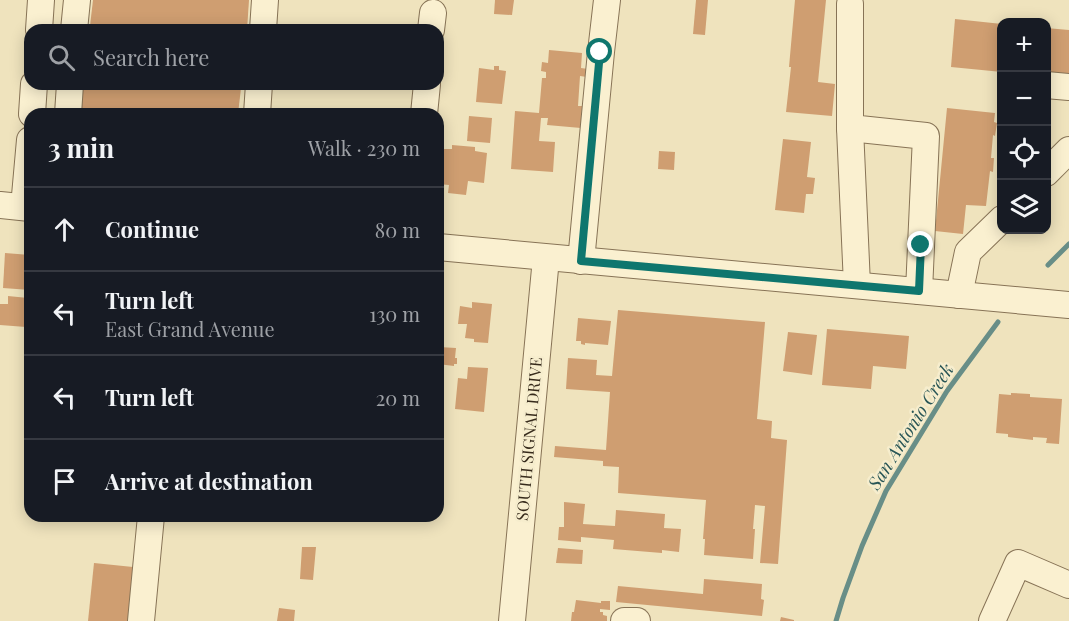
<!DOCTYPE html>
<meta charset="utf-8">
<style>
:root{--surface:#171b24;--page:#20242c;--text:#f1f3f6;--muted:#9ea1a6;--line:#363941}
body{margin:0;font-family:"Playfair Display",serif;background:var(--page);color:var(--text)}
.controls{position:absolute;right:18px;top:18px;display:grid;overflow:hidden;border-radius:12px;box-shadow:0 3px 15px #0003}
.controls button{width:54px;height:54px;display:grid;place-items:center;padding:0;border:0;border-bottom:2px solid var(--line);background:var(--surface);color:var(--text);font:30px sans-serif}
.stop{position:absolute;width:18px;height:18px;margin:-14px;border:4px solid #0f766e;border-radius:50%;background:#fff}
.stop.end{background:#0f766e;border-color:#fff;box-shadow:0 2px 6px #0008}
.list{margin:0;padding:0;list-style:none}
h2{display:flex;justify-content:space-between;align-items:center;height:78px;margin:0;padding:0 24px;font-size:26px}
h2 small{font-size:20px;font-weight:400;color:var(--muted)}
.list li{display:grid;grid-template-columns:39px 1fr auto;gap:18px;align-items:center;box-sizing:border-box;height:84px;padding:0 24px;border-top:2px solid var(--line)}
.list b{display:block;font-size:22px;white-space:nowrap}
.list p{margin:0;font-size:20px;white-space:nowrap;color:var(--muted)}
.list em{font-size:20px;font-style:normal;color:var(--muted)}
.icon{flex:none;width:33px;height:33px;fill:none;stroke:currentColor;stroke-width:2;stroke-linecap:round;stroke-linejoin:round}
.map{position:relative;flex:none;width:1069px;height:621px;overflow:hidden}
.search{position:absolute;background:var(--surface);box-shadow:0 3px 15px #0003;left:24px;top:24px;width:420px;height:66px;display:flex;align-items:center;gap:15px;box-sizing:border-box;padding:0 21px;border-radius:18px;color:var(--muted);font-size:22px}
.panel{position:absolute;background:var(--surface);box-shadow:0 3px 15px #0003;left:24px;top:108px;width:420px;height:414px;border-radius:18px}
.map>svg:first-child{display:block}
</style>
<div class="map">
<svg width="1069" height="621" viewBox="0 0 1069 621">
<rect width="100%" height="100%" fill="#efe3bd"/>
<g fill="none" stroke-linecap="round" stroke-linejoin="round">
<!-- stream -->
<g stroke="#688e87" stroke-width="5">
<polyline points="1048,265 1069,244"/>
<polyline points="836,621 843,598 862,546 886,491 947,391 998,322"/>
</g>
</g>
<!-- building -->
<g fill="#cf9e71">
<polygon points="93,0 249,0 247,30 138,30 90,26"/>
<polygon points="495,0 514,0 512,15 494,14"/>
<polygon points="696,0 708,0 705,35 693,34"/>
<polygon points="795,0 826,0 818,82 835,84 832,116 786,112 791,67 789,67"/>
<polygon points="955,19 1002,24 1002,72 951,67"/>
<polygon points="1046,28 1069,30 1069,79 1046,76"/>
<polygon points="549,50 582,53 581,68 588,69 587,77 580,76 578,106 582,106 581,128 547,125 548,118 541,118 539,141 555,142 553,172 511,169 515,111 539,113 542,78 546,78 546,72 541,71 542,62 548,63"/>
<polygon points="494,66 499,66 499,70 506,71 502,104 476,102 479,68 494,70"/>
<polygon points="83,84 194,84 241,88 238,114 81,114"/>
<polygon points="947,108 995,113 994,122 997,123 995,136 993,135 991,158 994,158 993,172 990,171 986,206 966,205 963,234 935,231"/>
<polygon points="469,116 492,118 490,143 467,141"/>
<polygon points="783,139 811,142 807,177 815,178 813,194 806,194 804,213 775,210"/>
<polygon points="452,145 475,147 475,151 487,153 484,183 468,181 466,195 448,193 449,185 438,184 441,149 452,149"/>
<polygon points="659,151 675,152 674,170 658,169"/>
<polygon points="5,253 30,255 30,290 3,288"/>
<polygon points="8,296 28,298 26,327 0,325 0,304 8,304"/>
<polygon points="472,302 492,304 488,343 474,342 474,339 465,338 467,324 458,324 460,306 472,308"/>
<polygon points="618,310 765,322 757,419 772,421 771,438 787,440 778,564 760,563 765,506 755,505 753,529 755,529 753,559 704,555 705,539 703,539 706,500 618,493 619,467 603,466 603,461 554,457 555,446 606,450 610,392 566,389 568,358 597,360 596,375 612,376"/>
<polygon points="578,318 611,321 608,345 585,343 585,345 581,344 581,341 576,341"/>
<polygon points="827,329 909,336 906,369 873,366 871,389 822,385"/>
<polygon points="788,332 817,335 812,375 783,371"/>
<polygon points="439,347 456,348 455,358 457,358 457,364 454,364 454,366 438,364 438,349"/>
<polygon points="468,367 488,368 484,412 455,409 458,378 467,379"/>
<polygon points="1011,393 1030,394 1030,397 1062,399 1059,444 1046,443 1047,438 1033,437 1033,440 1008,437 1008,434 996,433 999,394 1011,395"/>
<polygon points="564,502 585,504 583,524 615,526 616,510 665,514 664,528 681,529 679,552 662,550 662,553 613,549 614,540 581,537 581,542 558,540 559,527 564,527"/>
<polygon points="302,547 316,547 313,580 300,579"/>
<polygon points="558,548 583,550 582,564 556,563"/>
<polygon points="94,563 133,567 129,621 88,621"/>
<polygon points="704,579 762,584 761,599 764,600 762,616 616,602 618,586 703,594"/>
<polygon points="576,600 601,603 601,601 610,601 610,610 600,609 600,612 603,612 603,615 607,616 607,621 571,621 572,612 574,612"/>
<polygon points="279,608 295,610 294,621 277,621"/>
<polygon points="781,617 794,620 794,621 780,621"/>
</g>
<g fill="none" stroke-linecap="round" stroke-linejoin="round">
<defs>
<g id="minor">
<polyline points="850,4 850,128 926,136 919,291"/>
<polyline points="39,30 41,0"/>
<polyline points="74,30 77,0"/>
<polyline points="263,30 265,0"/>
<polyline points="431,30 433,13"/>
<polyline points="1046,85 1069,87"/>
<polyline points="32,114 34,84"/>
<polyline points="68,114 70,84"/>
<polyline points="257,114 259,84"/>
<polyline points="424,114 427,84"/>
<polyline points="850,128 857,285"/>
<polyline points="1046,173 1069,150"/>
<polyline points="0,205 30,208"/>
<polyline points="24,207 30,140"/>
<polyline points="438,247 1069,305"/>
<polyline points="581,261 601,52 607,0"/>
<polyline points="959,295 968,252 1002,219"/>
<polyline points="141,621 151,516"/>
<polyline points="512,621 546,258"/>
<polyline points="624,621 637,621"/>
<polyline points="992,621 1018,563 1069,585"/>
</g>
</defs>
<!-- minor casing -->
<use href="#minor" stroke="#877356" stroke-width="28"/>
<!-- minor -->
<use href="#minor" stroke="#faf0d0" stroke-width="26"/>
</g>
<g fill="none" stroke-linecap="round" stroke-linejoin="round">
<!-- route -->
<polyline stroke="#0f766e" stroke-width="8" points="600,52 581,261 919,291 921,245"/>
</g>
<g text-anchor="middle" stroke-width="5" stroke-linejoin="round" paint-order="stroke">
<!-- street labels -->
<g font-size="16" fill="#362a1b" stroke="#f6edcd">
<text transform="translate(529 439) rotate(-85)" y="6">SOUTH SIGNAL DRIVE</text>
</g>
<!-- water labels -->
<g font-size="18" font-style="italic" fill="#295656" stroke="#f6edcd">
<text transform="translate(911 427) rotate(-58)" y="6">San Antonio Creek</text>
</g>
</g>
</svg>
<div class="controls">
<button>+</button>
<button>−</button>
<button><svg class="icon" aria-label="locate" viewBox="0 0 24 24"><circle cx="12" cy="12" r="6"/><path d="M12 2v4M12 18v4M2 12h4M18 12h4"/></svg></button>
<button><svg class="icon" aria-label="layers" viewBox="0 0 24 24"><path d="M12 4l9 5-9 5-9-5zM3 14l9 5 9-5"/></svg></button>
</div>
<div class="stop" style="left:600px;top:52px"></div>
<div class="stop end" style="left:921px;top:245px"></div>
<div class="search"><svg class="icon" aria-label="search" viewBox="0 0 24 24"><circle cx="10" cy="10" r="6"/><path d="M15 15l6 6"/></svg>Search here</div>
<section class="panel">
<h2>3 min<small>Walk · 230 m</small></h2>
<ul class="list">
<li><svg class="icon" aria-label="ahead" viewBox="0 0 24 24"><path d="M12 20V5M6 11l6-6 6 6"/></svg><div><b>Continue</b></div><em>80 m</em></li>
<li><svg class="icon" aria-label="left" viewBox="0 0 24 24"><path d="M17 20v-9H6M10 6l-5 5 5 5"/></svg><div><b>Turn left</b><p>East Grand Avenue</p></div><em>130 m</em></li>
<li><svg class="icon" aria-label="left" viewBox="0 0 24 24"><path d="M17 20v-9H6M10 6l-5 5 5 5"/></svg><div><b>Turn left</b></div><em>20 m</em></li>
<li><svg class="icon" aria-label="arrive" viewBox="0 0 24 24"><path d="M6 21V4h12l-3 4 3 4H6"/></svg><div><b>Arrive at destination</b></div></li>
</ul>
</section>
</div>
